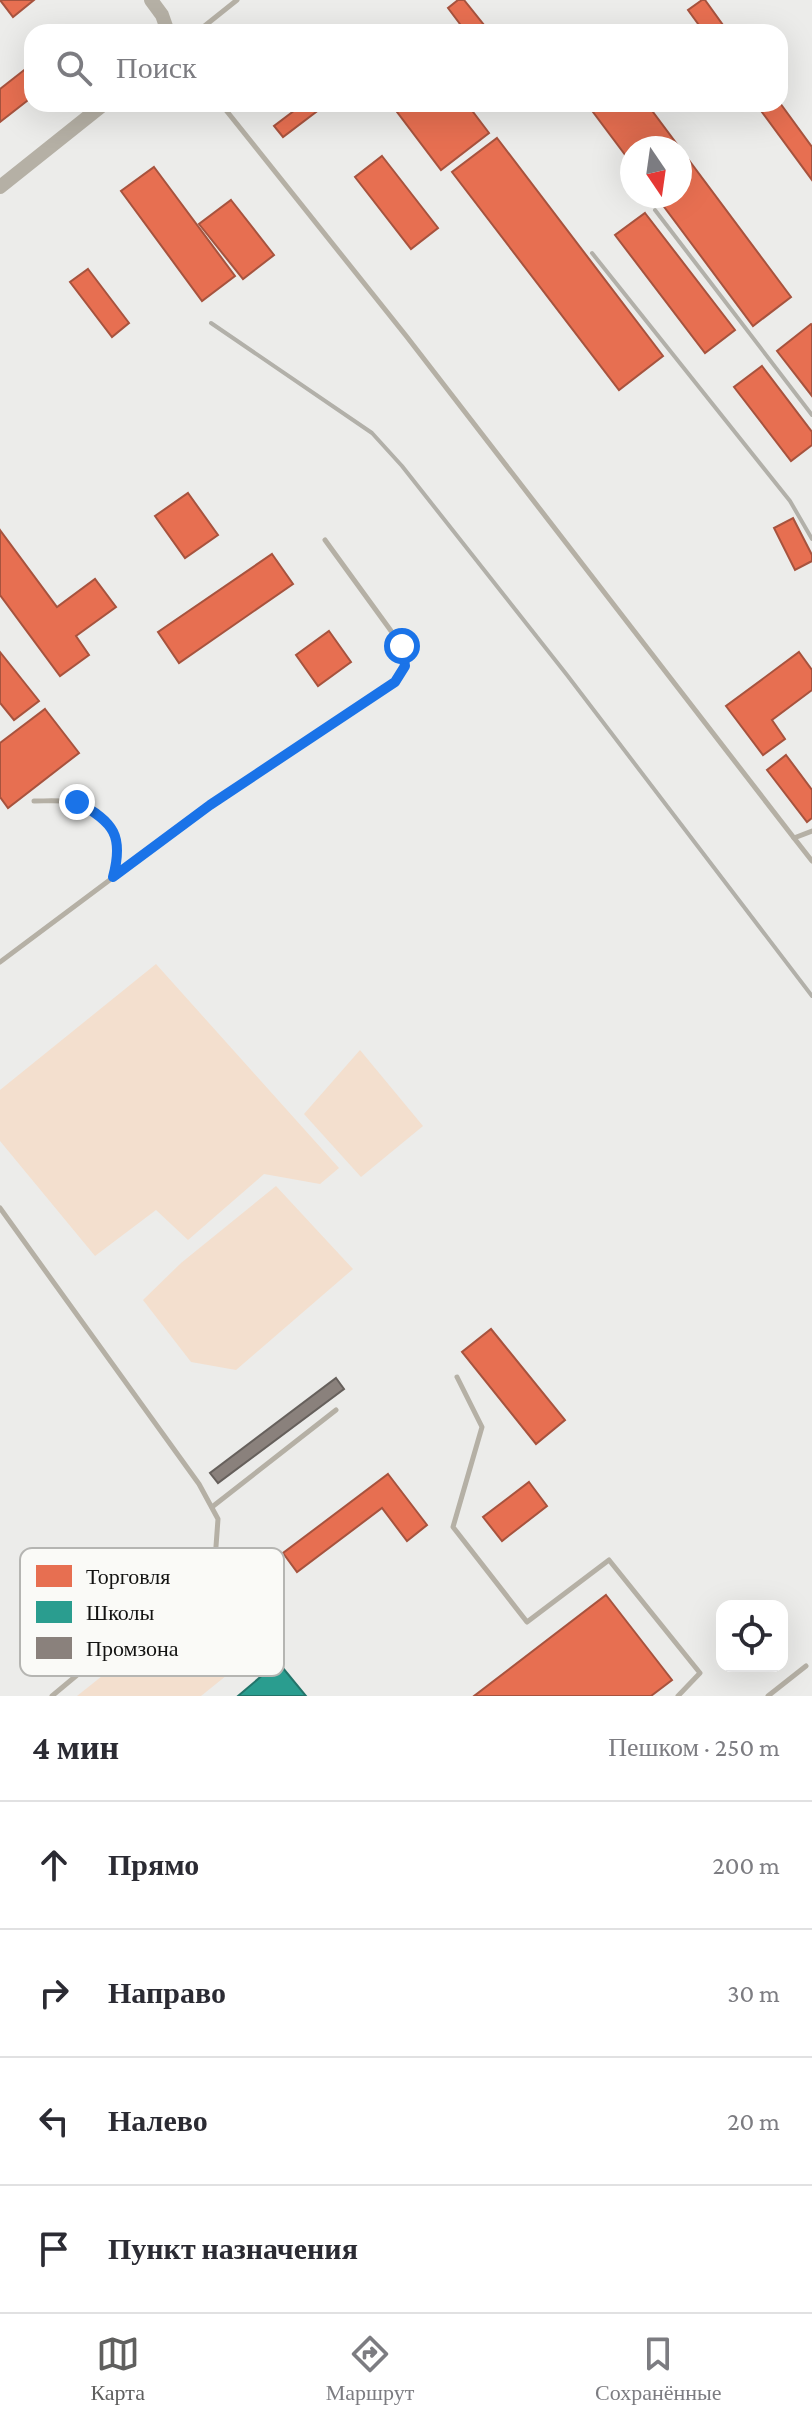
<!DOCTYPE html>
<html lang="ru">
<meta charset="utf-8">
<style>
:root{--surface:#fff;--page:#f2f2f3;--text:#2b2b33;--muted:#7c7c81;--line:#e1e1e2;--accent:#5f5f5e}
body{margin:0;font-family:"Crimson Pro",serif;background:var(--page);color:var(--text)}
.controls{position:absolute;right:24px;bottom:24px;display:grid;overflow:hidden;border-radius:16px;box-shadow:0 8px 32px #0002}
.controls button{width:72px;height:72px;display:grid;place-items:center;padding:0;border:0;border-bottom:2px solid var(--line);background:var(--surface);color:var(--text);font:40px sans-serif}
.compass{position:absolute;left:620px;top:136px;width:72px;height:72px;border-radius:50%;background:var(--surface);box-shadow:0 8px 32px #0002;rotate:167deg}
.stop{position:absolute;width:24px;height:24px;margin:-18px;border:6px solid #1a73e8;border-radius:50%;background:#fff}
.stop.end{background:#1a73e8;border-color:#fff;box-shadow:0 2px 8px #0008}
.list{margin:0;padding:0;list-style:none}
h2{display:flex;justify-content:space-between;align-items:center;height:104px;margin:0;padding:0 32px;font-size:34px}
h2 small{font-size:26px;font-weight:400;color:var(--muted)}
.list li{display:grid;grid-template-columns:52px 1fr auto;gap:24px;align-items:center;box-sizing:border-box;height:128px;padding:0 32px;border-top:2px solid var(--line)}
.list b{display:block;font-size:30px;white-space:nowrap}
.list em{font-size:26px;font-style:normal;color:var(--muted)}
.icon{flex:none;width:44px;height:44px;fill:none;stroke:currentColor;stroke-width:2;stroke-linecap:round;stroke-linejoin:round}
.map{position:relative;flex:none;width:812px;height:1696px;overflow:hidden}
.search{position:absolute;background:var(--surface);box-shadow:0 8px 32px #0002;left:24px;right:24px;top:24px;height:88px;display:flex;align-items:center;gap:20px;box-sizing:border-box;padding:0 28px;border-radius:24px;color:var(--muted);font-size:30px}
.sheet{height:616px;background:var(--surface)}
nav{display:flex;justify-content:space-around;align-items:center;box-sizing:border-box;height:112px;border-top:2px solid var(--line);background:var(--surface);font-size:22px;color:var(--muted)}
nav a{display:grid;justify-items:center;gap:4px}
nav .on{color:var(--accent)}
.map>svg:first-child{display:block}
</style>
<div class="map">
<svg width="812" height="1696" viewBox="0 0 812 1696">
<rect width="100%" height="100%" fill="#ececea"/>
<!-- green -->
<g fill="#f3dfce">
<polygon points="156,964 339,1168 320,1184 264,1174 188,1240 156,1210 95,1256 0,1141 0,1090"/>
<polygon points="360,1050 423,1126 361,1177 304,1114"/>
<polygon points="276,1186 353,1269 236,1370 191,1362 143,1300 181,1263"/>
<polygon points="225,1578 273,1638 201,1696 77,1696"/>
</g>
<!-- shops -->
<g fill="#e76f51" stroke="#a7533e" stroke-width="2">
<polygon points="0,0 34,0 13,17"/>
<polygon points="458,0 464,0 488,30 466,32 448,8"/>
<polygon points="702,0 705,0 728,32 704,32 688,10"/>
<polygon points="28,67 32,71 32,97 0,122 0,89"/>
<polygon points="780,103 812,147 812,180 756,104"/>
<polygon points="317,104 320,109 283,137 274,126 303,104"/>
<polygon points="391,104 467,104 489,133 441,170"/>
<polygon points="587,104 647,104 791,297 753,326 656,196 680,196 680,148 632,148 632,164"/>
<polygon points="497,138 663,356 619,390 452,172"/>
<polygon points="382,156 438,228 411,249 355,177"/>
<polygon points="154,167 235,276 202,301 121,191"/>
<polygon points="231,200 274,255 243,279 199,224"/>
<polygon points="645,213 735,330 705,353 615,235"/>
<polygon points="88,269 129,323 112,337 70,282"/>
<polygon points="811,324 812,325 812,396 777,351"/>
<polygon points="762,366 812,432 812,445 791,461 734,387"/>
<polygon points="188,493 218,535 185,558 155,516"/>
<polygon points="793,518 812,555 812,561 795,570 774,528"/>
<polygon points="0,530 57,607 95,579 116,607 76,636 89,655 60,676 0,595"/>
<polygon points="272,554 293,584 179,663 158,632"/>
<polygon points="329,631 351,662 318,686 296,655"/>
<polygon points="0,652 39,701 14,720 0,703"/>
<polygon points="799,652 812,670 812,690 772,720 785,739 763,755 726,706"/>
<polygon points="45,709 79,753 8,808 0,797 0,743"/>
<polygon points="786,755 812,790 812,818 807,822 767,770"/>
<polygon points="491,1329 565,1420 536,1444 462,1352"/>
<polygon points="388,1474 427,1525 407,1541 382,1508 297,1572 283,1553"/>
<polygon points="529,1482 547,1506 502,1541 483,1517"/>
<polygon points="606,1595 672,1680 651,1696 474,1696"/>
</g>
<!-- schools -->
<polygon fill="#2a9d8f" stroke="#23746a" stroke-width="2" points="278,1662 306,1696 238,1696"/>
<!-- industry -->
<polygon fill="#8a817c" stroke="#66605c" stroke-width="2" points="336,1378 344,1389 218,1483 210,1473"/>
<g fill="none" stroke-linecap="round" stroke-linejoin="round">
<!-- service -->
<g stroke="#b5b0a5" stroke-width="5">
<polyline points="197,32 237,0"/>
<polyline points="221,104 407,337 794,838 812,831"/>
<path d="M34 801C47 801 60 800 73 802 93 805 115 825 118 844 120 855 116 866 113 876"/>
<polyline points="794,838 812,861"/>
<path d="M0 962 210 805 395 682C404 671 407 660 402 646L325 540"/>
<polyline points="0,1208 199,1484 218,1519 215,1560 52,1696"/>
<polyline points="457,1377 482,1427 453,1527 527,1622 609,1560 700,1673 678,1696"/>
<polyline points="212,1507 336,1410"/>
<polyline points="768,1696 806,1666"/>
</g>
<!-- tertiary -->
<g stroke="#b5b0a5" stroke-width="14">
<polyline points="151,0 162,15 168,32"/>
<polyline points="0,187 104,104"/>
</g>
<!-- rail -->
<g stroke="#b2b0a9" stroke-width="4">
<polyline points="655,210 812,415"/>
<polyline points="592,253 790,501 812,539"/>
<polyline points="211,323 372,433 402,466 567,675 812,996"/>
</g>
</g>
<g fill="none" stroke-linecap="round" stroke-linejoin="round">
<!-- route -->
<path stroke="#1a73e8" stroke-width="10" d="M77 802C114 822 124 836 113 877L210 805 395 682 405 666 402 646"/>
</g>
<!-- legend -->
<rect x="20" y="1548" width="264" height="128" rx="12" fill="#fafaf7" stroke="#b5b5b2" stroke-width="2"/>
<rect x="36" y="1565" width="36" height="22" fill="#e76f51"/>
<rect x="36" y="1601" width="36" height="22" fill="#2a9d8f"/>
<rect x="36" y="1637" width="36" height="22" fill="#8a817c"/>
<g font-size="22" fill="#131312">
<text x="86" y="1584">Торговля</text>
<text x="86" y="1620">Школы</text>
<text x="86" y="1656">Промзона</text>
</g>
</svg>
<div class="controls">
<button><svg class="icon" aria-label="locate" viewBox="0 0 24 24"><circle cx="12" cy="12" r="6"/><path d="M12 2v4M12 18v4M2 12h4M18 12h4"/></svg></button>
</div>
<svg class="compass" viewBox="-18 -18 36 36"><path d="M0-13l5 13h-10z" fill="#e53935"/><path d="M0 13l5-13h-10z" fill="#7c7c81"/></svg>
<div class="stop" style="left:402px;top:646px"></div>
<div class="stop end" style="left:77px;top:802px"></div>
<div class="search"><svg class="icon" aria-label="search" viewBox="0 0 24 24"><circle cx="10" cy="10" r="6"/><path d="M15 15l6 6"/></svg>Поиск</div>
</div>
<section class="sheet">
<h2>4 мин<small>Пешком · 250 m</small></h2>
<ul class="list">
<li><svg class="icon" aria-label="ahead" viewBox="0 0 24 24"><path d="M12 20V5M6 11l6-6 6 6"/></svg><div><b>Прямо</b></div><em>200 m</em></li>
<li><svg class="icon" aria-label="right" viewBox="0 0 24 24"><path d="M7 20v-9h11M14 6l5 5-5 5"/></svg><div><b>Направо</b></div><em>30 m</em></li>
<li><svg class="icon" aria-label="left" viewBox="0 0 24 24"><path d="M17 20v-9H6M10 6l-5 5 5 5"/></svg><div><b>Налево</b></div><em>20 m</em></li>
<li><svg class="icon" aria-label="arrive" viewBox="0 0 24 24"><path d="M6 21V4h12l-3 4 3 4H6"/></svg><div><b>Пункт назначения</b></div></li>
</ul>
</section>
<nav>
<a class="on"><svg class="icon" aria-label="map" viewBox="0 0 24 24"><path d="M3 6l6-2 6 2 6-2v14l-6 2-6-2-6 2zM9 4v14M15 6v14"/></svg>Карта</a>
<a><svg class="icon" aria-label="directions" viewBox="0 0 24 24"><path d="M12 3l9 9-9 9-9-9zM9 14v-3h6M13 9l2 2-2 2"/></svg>Маршрут</a>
<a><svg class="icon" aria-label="saved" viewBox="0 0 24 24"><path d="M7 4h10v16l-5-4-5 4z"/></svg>Сохранённые</a>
</nav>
